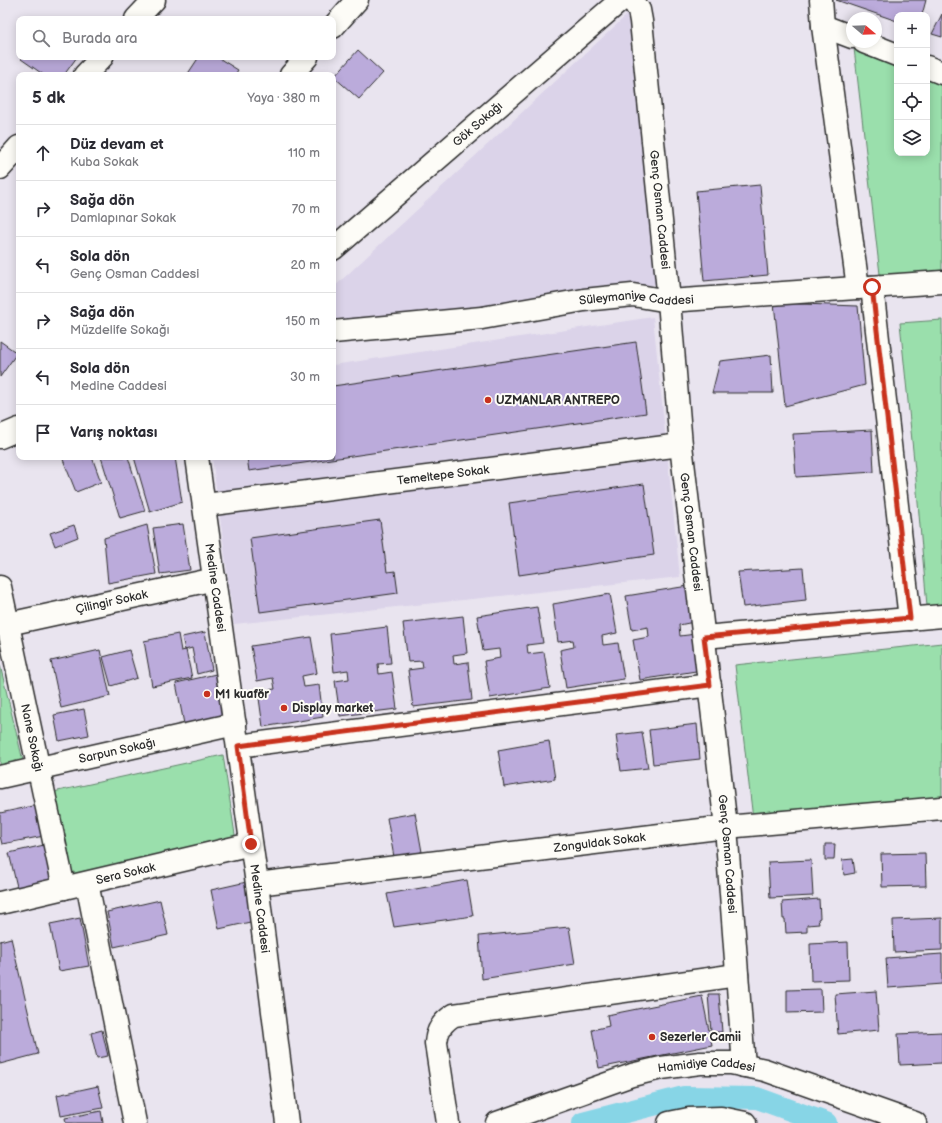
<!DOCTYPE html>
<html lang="tr">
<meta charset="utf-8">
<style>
:root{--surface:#fff;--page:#f2f2f3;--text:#2b2b33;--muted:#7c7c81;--line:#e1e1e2}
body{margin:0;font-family:"Balsamiq Sans",sans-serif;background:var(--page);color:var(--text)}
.controls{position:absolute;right:12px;top:12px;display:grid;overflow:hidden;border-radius:8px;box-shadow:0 2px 10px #0003}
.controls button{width:36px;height:36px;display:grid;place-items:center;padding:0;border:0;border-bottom:1px solid var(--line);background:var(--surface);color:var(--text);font:20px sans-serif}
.compass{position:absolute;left:846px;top:12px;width:36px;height:36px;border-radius:50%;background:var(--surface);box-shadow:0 2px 10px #0003;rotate:109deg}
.stop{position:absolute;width:12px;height:12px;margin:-9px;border:3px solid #c8321e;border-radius:50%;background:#fff}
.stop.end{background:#c8321e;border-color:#fff;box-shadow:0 1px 4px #0008}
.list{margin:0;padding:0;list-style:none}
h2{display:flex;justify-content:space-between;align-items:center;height:52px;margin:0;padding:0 16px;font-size:17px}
h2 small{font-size:13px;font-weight:400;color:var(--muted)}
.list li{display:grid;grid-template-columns:26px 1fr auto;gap:12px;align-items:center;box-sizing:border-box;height:56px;padding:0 16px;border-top:1px solid var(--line)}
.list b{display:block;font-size:15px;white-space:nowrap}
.list p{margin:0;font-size:13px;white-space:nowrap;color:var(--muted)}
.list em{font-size:13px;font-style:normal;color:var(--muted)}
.icon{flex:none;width:22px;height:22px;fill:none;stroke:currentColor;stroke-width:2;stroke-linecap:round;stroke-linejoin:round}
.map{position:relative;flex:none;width:942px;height:1123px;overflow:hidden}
.search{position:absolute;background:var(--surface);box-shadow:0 2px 10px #0003;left:16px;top:16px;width:320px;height:44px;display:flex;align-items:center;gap:10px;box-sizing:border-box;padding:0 14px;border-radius:8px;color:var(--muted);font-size:15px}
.panel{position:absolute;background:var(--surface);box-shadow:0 2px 10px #0003;left:16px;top:72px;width:320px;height:388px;border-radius:8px}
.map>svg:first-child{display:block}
</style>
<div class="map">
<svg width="942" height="1123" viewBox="0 0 942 1123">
<rect width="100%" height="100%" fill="#e9e4ef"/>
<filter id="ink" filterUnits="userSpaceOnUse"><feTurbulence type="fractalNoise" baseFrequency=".025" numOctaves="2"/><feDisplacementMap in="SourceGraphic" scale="8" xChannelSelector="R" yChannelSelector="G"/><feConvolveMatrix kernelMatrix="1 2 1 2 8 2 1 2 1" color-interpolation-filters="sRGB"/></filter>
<g filter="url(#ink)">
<!-- built -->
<g fill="#dbd3e9">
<polygon points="628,14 657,284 333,332 333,288"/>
<polygon points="653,317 680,577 234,624 212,457 333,457 333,365"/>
</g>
<!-- green -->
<g fill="#9adfac" stroke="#62856c">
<polygon points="854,48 897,67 897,153 927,153 927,80 942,86 942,277 881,283"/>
<polygon points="942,320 942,613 931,611 927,606 916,480 900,323"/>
<polygon points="942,643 942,803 753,819 735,665"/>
<polygon points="0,665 24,765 0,771"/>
<polygon points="223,755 237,848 76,887 44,794"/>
</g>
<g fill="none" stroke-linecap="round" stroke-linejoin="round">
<!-- canal -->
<polyline stroke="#87d5e6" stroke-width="22" points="583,1123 684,1097 757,1098 826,1123"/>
</g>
<!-- building -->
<g fill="#bbabdb" stroke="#2b2b2b">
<polygon points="836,0 926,0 922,15 897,15 897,21"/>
<polygon points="942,14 942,37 932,34"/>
<polygon points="358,50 383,73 359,99 334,77"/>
<polygon points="23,57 77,57 64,75 44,75 21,59"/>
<polygon points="199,57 217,57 238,70 235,75 187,75"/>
<polygon points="760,185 768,275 704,281 696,191"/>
<polygon points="774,303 858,306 865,385 785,406"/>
<polygon points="0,341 17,353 0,377"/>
<polygon points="636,342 646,413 249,471 247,457 333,457 333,386"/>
<polygon points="771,355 773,393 712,393 720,361"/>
<polygon points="872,430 874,472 796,477 793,434"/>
<polygon points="62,457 92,457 101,482 76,492"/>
<polygon points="101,457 128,457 145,511 120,518"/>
<polygon points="134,457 175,457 182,502 150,512"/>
<polygon points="644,484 654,555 519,575 509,503"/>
<polygon points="380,520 387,572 395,571 398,593 260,612 250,538"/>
<polygon points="183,524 190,570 160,574 153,528"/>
<polygon points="74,525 78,537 55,546 50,533"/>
<polygon points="147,525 156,574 108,583 104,538"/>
<polygon points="803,568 806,600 743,607 738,572"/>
<polygon points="688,586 694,622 679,625 680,636 696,634 702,670 640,680 633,640 649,637 648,627 632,630 626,596"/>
<polygon points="610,594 617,633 602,636 603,645 618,643 624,679 566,688 560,650 574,647 573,640 558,642 553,604"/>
<polygon points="537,607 543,643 527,645 528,654 544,652 550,688 490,698 484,661 500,658 499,649 483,651 477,616"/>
<polygon points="463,616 467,653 453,655 454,664 468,662 472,700 413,707 408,670 423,668 422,661 408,662 403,623"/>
<polygon points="387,627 391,663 378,664 379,674 392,672 397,709 340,716 335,681 349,679 348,670 334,672 330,634"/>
<polygon points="205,632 212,670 197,674 192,648 185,650 182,637"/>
<polygon points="178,634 181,651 186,650 192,678 152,686 144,641"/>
<polygon points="311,637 317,673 302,676 304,687 319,685 323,717 263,727 258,691 275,689 273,678 257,681 251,646"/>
<polygon points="100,650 110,696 61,708 51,661"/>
<polygon points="129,650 137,678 111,686 103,657"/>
<polygon points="216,674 225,721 185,729 176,683"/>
<polygon points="84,709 89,735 59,741 54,715"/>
<polygon points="697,724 700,759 653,764 649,730"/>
<polygon points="642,732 648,768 621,771 616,735"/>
<polygon points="549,741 555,779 504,787 498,750"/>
<polygon points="38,805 44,836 2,844 0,836 0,813"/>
<polygon points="415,813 422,852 394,857 387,818"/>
<polygon points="825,844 835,844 834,860 825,860"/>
<polygon points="44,845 52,884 18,891 9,853"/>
<polygon points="925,853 926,886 882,887 881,854"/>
<polygon points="853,859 855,873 844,875 842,860"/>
<polygon points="811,860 813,896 770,898 768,862"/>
<polygon points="467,880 473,916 394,927 387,894"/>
<polygon points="251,881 259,920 219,929 211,890"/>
<polygon points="819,899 820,918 818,919 819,924 807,925 807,932 786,933 785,919 783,919 782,902"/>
<polygon points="160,900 168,935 114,947 107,912"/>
<polygon points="80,918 89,966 59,971 50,924"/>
<polygon points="942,918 942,950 894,952 893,920"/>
<polygon points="569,927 575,964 482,979 479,936"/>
<polygon points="11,938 38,1054 0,1064 0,941"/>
<polygon points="848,942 849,980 811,981 810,944"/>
<polygon points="942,954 942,984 888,988 886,958"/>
<polygon points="821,989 822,1012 787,1013 787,990"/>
<polygon points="876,991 879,1030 838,1034 835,994"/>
<polygon points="708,994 719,994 722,1032 711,1032"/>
<polygon points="702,996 712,1045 599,1068 592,1030 609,1026 607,1015"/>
<polygon points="102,1030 108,1056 97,1058 91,1033"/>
<polygon points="942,1032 942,1063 900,1065 898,1034"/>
<polygon points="98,1086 103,1108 61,1116 57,1095"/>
<polygon points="101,1111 103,1123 66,1123 65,1118"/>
</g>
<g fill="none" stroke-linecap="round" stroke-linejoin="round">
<defs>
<g id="minor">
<path id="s1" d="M632 0 639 10 641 21 669 301 681 445 726 827 744 1066"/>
<polyline points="821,0 823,26 858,288"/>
<polyline points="136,19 154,0"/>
<polyline points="823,26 852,37"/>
<polyline points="333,27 357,0"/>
<polyline points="864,42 897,55"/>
<polyline points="927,67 942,73"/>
<polyline points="85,75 102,57"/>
<polyline points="291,75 307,57"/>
<polyline points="0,168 19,147"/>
<path id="s2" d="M333 249 621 0"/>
<polyline points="872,287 910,619"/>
<path id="s3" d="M333 332 482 318 584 300 633 295 669 301 942 282"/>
<polyline points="0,437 19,429"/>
<path id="s4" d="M197 457 257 884 287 1123"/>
<path id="s5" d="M205 505 681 445"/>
<path id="s6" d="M0 587 64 888"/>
<path id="s7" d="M8 624 215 579"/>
<polyline points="704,637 942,616"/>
<polyline points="238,746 710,685"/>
<path id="s8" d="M0 777 235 724"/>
<polyline points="87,883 135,1123"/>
<path id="s9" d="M257 884 726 827 942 808"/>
<path id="s10" d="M0 903 251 844"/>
<path d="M448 1123 436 1043C437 1030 442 1022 454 1015L737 975"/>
</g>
<g id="tertiary">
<path id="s11" d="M497 1123 632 1075 661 1068 700 1063H731L765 1070 915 1123"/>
<polyline points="669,1123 689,1119 721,1118 745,1123"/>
</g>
</defs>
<!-- minor casing -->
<use href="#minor" stroke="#2b2b2b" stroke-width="25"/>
<!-- tertiary casing -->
<use href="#tertiary" stroke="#2b2b2b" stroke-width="25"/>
<!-- minor -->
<use href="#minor" stroke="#fdfcf7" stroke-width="22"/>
<!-- tertiary -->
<use href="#tertiary" stroke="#fdfcf7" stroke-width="22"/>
</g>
</g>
<g fill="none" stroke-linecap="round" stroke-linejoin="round" filter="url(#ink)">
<!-- route -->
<polyline stroke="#c8321e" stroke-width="5" points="251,844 238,746 710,685 704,637 910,618 872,287"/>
</g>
<!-- markers -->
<g fill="#c8321e" stroke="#fdfcf7" stroke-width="1.5">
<circle cx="488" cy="400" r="4"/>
<circle cx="207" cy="694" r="4"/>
<circle cx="284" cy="708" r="4"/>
<circle cx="652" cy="1037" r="4"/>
</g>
<g text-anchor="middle" stroke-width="4" stroke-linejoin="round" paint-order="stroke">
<!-- street labels -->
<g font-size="12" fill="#2b2b2b" stroke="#fdfcf7">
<text dy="4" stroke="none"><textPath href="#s2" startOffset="191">Gök Sokağı</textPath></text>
<text dy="4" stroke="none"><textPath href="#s1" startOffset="213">Genç Osman Caddesi</textPath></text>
<text dy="4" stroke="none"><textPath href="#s3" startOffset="306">Süleymaniye Caddesi</textPath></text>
<text dy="4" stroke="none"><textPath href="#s5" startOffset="240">Temeltepe Sokak</textPath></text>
<text dy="4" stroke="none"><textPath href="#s1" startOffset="537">Genç Osman Caddesi</textPath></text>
<text dy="4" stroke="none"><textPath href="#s4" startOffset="132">Medine Caddesi</textPath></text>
<text dy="4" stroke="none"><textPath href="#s7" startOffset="106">Çilingir Sokak</textPath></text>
<text dy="4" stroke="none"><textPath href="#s6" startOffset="154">Nane Sokağı</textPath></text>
<text dy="4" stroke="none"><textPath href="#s8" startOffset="120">Sarpun Sokağı</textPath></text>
<text dy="4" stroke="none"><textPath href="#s9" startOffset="345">Zonguldak Sokak</textPath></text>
<text dy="4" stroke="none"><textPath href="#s1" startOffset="861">Genç Osman Caddesi</textPath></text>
<text dy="4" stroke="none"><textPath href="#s10" startOffset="129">Sera Sokak</textPath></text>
<text dy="4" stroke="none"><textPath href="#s4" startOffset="456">Medine Caddesi</textPath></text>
<text dy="4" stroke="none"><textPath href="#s11" startOffset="219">Hamidiye Caddesi</textPath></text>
</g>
<!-- poi labels -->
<g font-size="12" font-weight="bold" fill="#2b2b2b" stroke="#fdfcf7" text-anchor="start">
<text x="496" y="404">UZMANLAR ANTREPO</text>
<text x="215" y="698">M1 kuaför</text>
<text x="292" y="712">Display market</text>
<text x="660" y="1041">Sezerler Camii</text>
</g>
</g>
</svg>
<div class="controls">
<button>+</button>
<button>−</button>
<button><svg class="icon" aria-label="locate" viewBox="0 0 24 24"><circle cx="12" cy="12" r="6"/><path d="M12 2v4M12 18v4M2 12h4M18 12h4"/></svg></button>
<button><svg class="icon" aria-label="layers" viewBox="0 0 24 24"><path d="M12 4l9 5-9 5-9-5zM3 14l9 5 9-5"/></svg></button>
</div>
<svg class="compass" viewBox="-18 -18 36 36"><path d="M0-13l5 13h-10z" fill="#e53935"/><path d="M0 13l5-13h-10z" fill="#7c7c81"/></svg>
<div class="stop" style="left:872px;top:287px"></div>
<div class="stop end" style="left:251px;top:844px"></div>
<div class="search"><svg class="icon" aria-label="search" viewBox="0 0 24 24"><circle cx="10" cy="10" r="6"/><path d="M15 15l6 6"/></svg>Burada ara</div>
<section class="panel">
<h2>5 dk<small>Yaya · 380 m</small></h2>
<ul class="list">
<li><svg class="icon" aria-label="ahead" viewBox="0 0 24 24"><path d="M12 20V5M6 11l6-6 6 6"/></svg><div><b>Düz devam et</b><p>Kuba Sokak</p></div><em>110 m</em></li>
<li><svg class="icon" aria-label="right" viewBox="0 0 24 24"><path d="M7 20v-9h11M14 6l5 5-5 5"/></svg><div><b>Sağa dön</b><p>Damlapınar Sokak</p></div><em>70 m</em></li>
<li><svg class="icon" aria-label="left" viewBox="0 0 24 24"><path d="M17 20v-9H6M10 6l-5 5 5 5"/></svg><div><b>Sola dön</b><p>Genç Osman Caddesi</p></div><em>20 m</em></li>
<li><svg class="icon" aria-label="right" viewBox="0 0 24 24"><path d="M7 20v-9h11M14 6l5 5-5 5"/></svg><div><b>Sağa dön</b><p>Müzdelife Sokağı</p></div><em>150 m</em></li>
<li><svg class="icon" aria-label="left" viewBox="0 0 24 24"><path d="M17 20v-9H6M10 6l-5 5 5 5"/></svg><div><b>Sola dön</b><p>Medine Caddesi</p></div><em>30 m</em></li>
<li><svg class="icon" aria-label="arrive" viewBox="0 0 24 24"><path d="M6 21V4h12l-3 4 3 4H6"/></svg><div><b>Varış noktası</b></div></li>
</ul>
</section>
</div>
